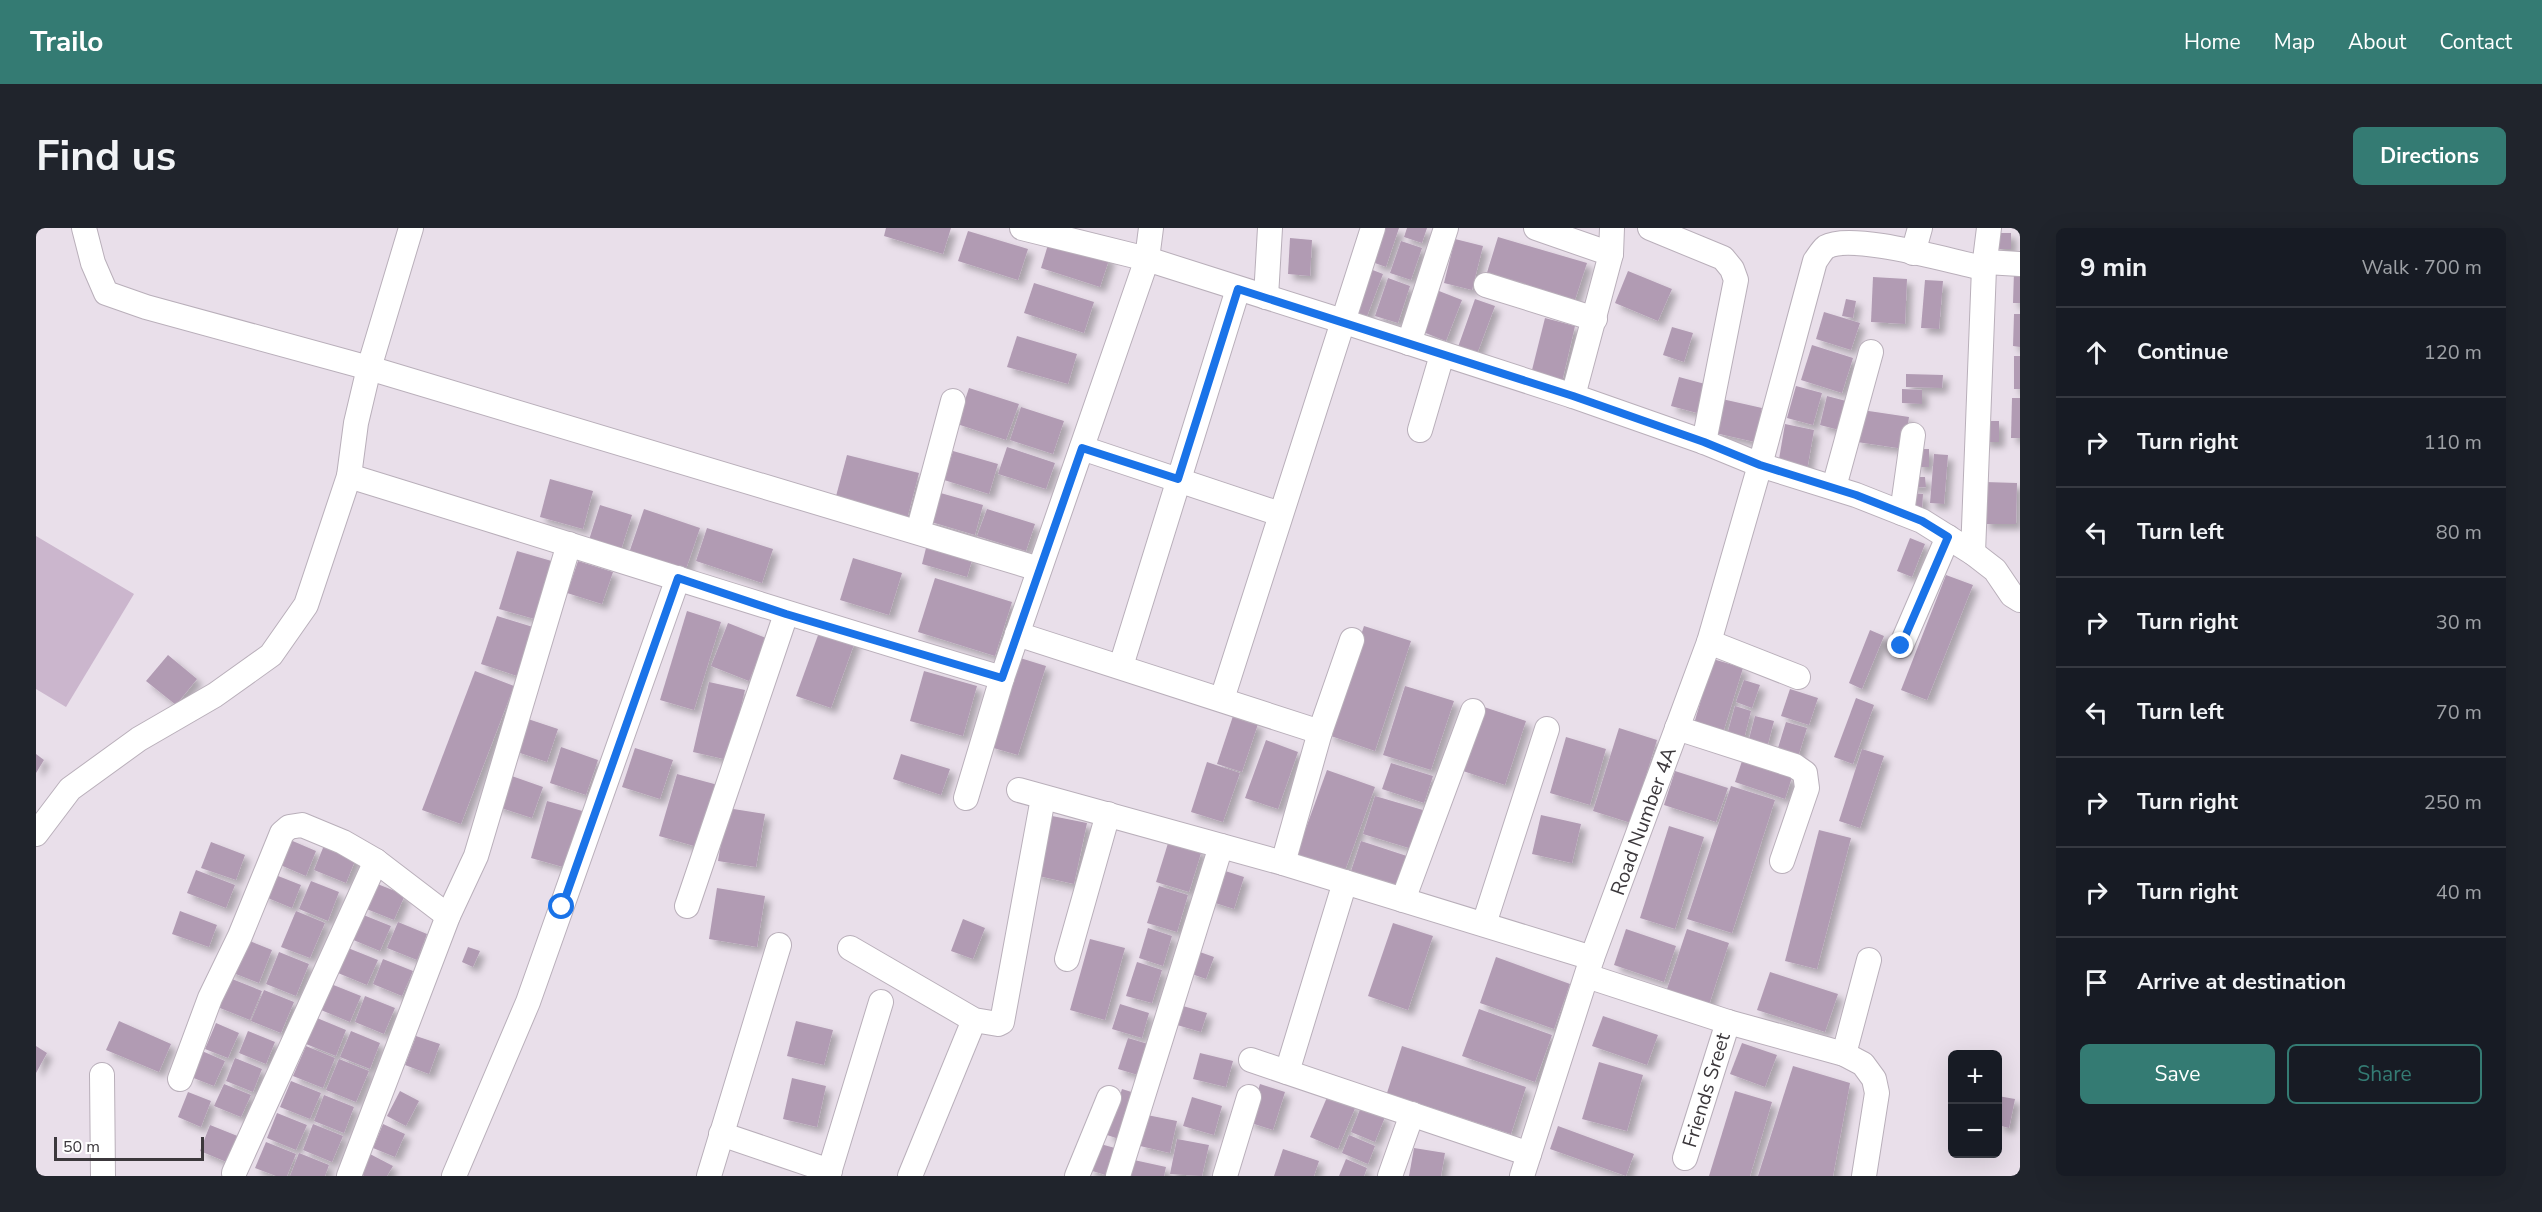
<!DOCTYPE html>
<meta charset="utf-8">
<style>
:root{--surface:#171b24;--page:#20242c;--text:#f1f3f6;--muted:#9ea1a6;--line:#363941;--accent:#347b73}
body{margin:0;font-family:"Nunito Sans",sans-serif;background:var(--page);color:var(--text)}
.controls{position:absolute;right:18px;bottom:18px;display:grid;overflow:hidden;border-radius:9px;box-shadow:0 6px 24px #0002}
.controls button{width:54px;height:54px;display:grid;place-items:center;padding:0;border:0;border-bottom:2px solid var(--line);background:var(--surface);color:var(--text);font:30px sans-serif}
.scale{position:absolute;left:18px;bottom:15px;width:150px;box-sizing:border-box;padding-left:6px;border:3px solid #3c383c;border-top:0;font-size:16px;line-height:21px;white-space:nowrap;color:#3c383c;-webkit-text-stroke:4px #fff;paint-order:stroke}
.stop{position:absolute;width:18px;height:18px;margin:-14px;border:4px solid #1a73e8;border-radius:50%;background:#fff}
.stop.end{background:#1a73e8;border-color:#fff;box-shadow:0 2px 6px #0008}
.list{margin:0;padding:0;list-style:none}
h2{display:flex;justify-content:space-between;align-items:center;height:78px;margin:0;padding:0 24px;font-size:26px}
h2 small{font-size:20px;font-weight:400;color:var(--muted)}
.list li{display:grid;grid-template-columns:39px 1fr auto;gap:18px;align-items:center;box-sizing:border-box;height:90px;padding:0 24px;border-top:2px solid var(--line)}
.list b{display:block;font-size:22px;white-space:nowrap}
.list em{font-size:20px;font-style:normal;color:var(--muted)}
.actions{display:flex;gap:12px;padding:18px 24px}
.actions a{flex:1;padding:14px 0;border:2px solid var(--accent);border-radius:9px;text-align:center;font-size:21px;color:var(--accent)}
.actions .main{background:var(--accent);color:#fff}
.icon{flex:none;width:33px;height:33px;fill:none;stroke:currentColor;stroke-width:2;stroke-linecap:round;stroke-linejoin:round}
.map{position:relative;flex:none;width:1984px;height:948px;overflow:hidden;border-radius:9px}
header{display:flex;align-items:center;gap:36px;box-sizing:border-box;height:84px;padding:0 30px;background:var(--accent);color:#fff}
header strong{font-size:28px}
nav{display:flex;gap:33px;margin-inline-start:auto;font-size:21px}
.intro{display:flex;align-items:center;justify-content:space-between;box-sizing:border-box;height:144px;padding:0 36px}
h1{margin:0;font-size:42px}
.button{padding:15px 27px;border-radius:9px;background:var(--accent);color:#fff;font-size:21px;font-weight:700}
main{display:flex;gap:36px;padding:0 36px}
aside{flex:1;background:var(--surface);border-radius:9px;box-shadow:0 6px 24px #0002}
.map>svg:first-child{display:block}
</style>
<header>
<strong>Trailo</strong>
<nav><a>Home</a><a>Map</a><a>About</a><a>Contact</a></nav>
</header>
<div class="intro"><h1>Find us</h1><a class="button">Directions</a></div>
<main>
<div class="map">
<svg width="1984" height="948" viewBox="0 0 1984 948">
<defs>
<filter id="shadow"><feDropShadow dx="5.5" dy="5.5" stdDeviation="3" flood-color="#0004"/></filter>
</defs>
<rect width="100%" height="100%" fill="#e9dfea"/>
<!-- green -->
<polygon fill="#cbb6cd" points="0,308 98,366 30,479 0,461"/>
<!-- building -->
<g fill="#b19bb3" filter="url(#shadow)">
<polygon points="850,0 915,0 907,26 848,8"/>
<polygon points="1348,0 1363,0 1350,39 1336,34"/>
<polygon points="1371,0 1391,0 1386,15 1368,9"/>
<polygon points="932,3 992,21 982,52 922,33"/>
<rect x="1959" y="5" width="16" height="16"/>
<polygon points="1462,9 1551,35 1537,78 1449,51"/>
<polygon points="1014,10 1074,29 1064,59 1005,40"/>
<polygon points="1254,10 1276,12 1274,48 1252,46"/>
<polygon points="1419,11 1447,18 1436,62 1408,55"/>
<polygon points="1365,13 1386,20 1375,52 1354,45"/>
<polygon points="1334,41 1347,46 1330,91 1316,86"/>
<polygon points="1592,43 1636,61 1622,93 1579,75"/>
<polygon points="1978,44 1984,44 1984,75 1977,75"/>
<polygon points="1837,49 1871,51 1869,96 1835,94"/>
<polygon points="1352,50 1374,58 1362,95 1339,88"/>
<polygon points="1889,52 1907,53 1903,101 1885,100"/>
<polygon points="998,55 1058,74 1048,105 988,85"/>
<polygon points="1403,63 1426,72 1410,113 1387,104"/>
<polygon points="1439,71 1459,78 1441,126 1422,119"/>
<polygon points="1810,71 1820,73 1817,90 1806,88"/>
<polygon points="1788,84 1824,95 1815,122 1780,111"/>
<polygon points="1978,86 1984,86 1984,119 1977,118"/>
<polygon points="1509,90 1539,98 1526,154 1495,146"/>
<polygon points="1636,99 1657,105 1648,134 1627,127"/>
<polygon points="981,108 1041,126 1032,156 971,139"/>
<polygon points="1776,117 1817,130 1806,165 1765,152"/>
<rect x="1978" y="128" width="6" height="33"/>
<polygon points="1870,146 1907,147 1906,160 1870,159"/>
<polygon points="1643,149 1669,156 1661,185 1635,178"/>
<polygon points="1760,158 1786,165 1777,197 1751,190"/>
<polygon points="933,160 983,176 970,212 921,196"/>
<polygon points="1866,161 1886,162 1886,176 1866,175"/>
<polygon points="1791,168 1814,174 1807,203 1784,197"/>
<polygon points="1976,170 1984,170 1984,210 1975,210"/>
<polygon points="1686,171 1726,180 1719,214 1679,205"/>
<polygon points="985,179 1028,193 1017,226 974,212"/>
<polygon points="1826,182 1873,189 1868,221 1821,214"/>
<polygon points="1948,193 1963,193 1963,214 1947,214"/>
<polygon points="1749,196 1778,202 1771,242 1742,237"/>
<polygon points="971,219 1019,235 1010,261 962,246"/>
<rect x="1881" y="221" width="12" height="18"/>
<polygon points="917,223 962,236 953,266 908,252"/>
<polygon points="1898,226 1912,227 1908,276 1894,275"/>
<polygon points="811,227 883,245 871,291 799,272"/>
<polygon points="1873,249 1889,249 1890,259 1873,260"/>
<polygon points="514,251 557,263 547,301 504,289"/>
<polygon points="1949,254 1981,255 1980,296 1948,296"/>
<polygon points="901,264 947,277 939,307 892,293"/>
<polygon points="1875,265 1887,266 1886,280 1874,279"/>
<polygon points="564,277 596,287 585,322 553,312"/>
<polygon points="608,281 664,300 648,347 592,328"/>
<polygon points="951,281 999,296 990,323 941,308"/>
<polygon points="671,300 737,321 726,355 660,333"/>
<polygon points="1874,310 1889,316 1876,349 1861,343"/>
<polygon points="891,316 937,329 931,349 886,336"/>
<polygon points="481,323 519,334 502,392 463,381"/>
<polygon points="817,330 866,345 853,387 804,372"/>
<polygon points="542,333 577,344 566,376 531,365"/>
<polygon points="1910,347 1937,357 1891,472 1865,462"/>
<polygon points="899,350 976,374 959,428 882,404"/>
<polygon points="651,383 685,394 658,482 624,472"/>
<polygon points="461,388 497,399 481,448 445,436"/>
<polygon points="692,395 730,410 713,453 675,438"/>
<polygon points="1328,398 1375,413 1339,523 1292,507"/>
<polygon points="785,399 820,411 795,480 760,468"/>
<polygon points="1834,402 1848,408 1826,461 1813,455"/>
<polygon points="132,427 161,451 140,477 110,453"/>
<polygon points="981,429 1010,438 982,527 954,519"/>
<polygon points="1677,431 1707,440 1686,508 1657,499"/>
<polygon points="439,443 478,458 425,596 386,582"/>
<polygon points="888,443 941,458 927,508 874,493"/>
<polygon points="1708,452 1724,457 1716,480 1700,474"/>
<polygon points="673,454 709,462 692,532 657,524"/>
<polygon points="1369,458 1418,473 1395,542 1347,527"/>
<polygon points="1754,461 1782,470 1773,497 1745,488"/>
<polygon points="1820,470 1838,477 1817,536 1798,529"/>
<polygon points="1699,478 1715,483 1708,511 1691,507"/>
<polygon points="1448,479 1490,493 1469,557 1427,543"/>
<polygon points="1197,488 1222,496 1206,544 1181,536"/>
<polygon points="1719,488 1738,493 1732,516 1713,511"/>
<polygon points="489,490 522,501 511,534 478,523"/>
<polygon points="1750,494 1771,500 1762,529 1741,523"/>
<polygon points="1583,500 1621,512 1595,595 1557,583"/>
<polygon points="1530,509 1570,521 1554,577 1514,565"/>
<polygon points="1230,512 1262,524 1242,581 1209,570"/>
<polygon points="525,519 562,532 550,567 514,555"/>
<polygon points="599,520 637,532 624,571 586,559"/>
<polygon points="1826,521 1848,528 1824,600 1803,593"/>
<polygon points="0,526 8,532 0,545"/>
<polygon points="865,526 914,541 905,567 857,551"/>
<polygon points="1706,533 1756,549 1749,571 1699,554"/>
<polygon points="1171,534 1204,545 1187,594 1155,584"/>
<polygon points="1355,535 1397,548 1388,575 1346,561"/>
<polygon points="1291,542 1339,559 1306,651 1258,633"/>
<polygon points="1639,543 1692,560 1680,594 1628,577"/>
<polygon points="470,546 507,559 496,590 459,578"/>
<polygon points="641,546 682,557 665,620 623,608"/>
<polygon points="1695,558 1739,572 1696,705 1651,691"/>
<polygon points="1339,568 1387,582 1376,621 1327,606"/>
<polygon points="511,573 550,584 534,641 495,630"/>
<polygon points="691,580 729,586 720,639 682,633"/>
<polygon points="1011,587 1051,595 1038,656 998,647"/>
<polygon points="1505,587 1545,596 1536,635 1496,626"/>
<polygon points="1633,598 1668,609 1639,701 1604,690"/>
<polygon points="1783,602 1815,610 1781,741 1749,733"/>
<polygon points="252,611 280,623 270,648 242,636"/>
<polygon points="1133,612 1166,622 1153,664 1120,654"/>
<polygon points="1325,613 1377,630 1365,666 1313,649"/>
<polygon points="175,614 209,627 200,652 165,640"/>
<polygon points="289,615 321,628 310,655 278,642"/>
<polygon points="1183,641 1208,649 1198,681 1173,673"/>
<polygon points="160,642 199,657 190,680 151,665"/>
<polygon points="237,646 265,657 256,680 227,668"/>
<polygon points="275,653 303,664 292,693 263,681"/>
<polygon points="339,655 369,667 358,692 328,680"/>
<polygon points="1123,658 1152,667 1141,704 1111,695"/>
<polygon points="681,660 729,668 721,719 673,711"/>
<polygon points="144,683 181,697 173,719 136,706"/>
<polygon points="260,683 289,695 274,730 245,719"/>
<polygon points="325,686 355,698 344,723 315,711"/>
<polygon points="927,691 949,700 937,731 915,723"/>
<polygon points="362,694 391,706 381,732 351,720"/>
<polygon points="1357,695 1397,708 1372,782 1332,768"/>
<polygon points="1112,700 1136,708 1127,738 1103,730"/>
<polygon points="1590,701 1640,718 1628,754 1578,737"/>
<polygon points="1651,701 1693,715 1672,780 1629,767"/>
<polygon points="206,710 236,722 223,755 192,743"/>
<polygon points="1054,711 1089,720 1069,792 1034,782"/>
<polygon points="432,719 444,723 437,739 426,734"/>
<polygon points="312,720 342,732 331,757 302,745"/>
<polygon points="1161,723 1178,729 1170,751 1153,745"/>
<polygon points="243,724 273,736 260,768 230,756"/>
<polygon points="1460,729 1534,756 1518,801 1444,775"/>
<polygon points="347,731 377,743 366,768 337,756"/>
<polygon points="1101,734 1126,742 1116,775 1090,768"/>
<polygon points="1734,744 1802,766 1789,804 1721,782"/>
<polygon points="191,749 226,763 214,792 179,778"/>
<polygon points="295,756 325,768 314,794 285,782"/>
<polygon points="228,762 258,774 245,805 215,793"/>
<polygon points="329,768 359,780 348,806 319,794"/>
<polygon points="1084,776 1113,785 1106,810 1076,801"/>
<polygon points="1147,778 1171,785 1165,804 1141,797"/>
<polygon points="1443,781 1516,807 1499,854 1426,828"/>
<polygon points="1567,788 1622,807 1611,837 1556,818"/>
<polygon points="281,790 310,802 300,828 270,816"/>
<polygon points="83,793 135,816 123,844 70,822"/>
<polygon points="760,793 797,802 788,837 751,828"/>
<polygon points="180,795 203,805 192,830 169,821"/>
<polygon points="212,803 239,814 230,836 203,825"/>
<polygon points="315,803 344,815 334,841 304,829"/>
<polygon points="380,808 404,816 393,846 369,837"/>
<polygon points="1092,810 1112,816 1102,847 1082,841"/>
<polygon points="1706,815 1741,827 1729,859 1694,846"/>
<polygon points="0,818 11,825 0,845"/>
<polygon points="270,818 299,830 287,860 257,848"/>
<polygon points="1366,818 1490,859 1475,906 1351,865"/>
<polygon points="166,823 189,833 178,858 155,849"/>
<polygon points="1164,825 1197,833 1190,859 1157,851"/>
<polygon points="199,830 226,841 217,864 190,853"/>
<polygon points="303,831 333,843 320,874 290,862"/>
<polygon points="1563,834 1607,847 1591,903 1546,891"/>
<polygon points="1757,838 1814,855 1797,948 1722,948"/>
<polygon points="756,850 790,858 781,899 747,891"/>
<polygon points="255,853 285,865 274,891 244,879"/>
<polygon points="188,856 215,867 205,889 178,878"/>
<polygon points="1224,856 1249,864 1237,902 1212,894"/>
<polygon points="1086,861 1105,867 1089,913 1071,907"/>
<polygon points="364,863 383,873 370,898 351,888"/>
<polygon points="1699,863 1736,874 1714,948 1673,948"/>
<polygon points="152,864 175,873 165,899 142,889"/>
<polygon points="288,867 318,879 308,905 278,893"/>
<polygon points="1292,867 1320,878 1302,921 1274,909"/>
<polygon points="1962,868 1979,871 1973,900 1962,897"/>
<polygon points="1156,869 1186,878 1178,907 1147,898"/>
<polygon points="1325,879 1349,889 1339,914 1315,904"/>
<polygon points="241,885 271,897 260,922 231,910"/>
<polygon points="1111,887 1141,893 1134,925 1104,918"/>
<polygon points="277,896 307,908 296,934 267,922"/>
<polygon points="347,896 369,906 359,929 337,920"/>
<polygon points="174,897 204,909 193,935 164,923"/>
<polygon points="1522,898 1598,926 1590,948 1514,921"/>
<polygon points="1313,907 1339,918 1332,936 1306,925"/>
<polygon points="1141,911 1173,917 1166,948 1134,946"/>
<polygon points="230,914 260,926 251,948 240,948 219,940"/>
<polygon points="1061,915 1086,922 1073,948 1053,942"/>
<polygon points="1378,920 1409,925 1405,948 1373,948"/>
<polygon points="1247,921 1283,933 1278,948 1238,948"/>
<polygon points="263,925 293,937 289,948 254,948"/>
<polygon points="334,926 357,938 351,948 328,948 323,945"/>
<polygon points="1310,931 1331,940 1328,948 1303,948"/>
<polygon points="1098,932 1130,939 1128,948 1095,948"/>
</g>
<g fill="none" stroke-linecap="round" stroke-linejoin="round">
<defs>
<g id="minor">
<polyline points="48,0 57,35 70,65 110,79 333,140 1003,341"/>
<polyline points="986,0 1111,31 1306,93 1537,168 1668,214 1724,237 1820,267 1886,293 1937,325 1959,342 1976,367 1984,372"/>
<polyline points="1500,0 1575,26"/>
<polyline points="1614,0 1687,30 1696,41 1700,52 1668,214"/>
<polyline points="1877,25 1884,0"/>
<polyline points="1950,34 1984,36"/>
<polyline points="1450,57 1559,91"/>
<polyline points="1230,69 1234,0"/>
<polyline points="1373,115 1410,0"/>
<polyline points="1537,168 1575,26 1576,0"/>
<polyline points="1384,202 1406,127"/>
<polyline points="1046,220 1244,286"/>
<path d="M313 248C531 315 747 385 966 450"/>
<polyline points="1798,259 1835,124"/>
<polyline points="1866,285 1877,207"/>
<polyline points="882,304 917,173"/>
<polyline points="1937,325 1948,40 1953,0"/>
<polyline points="981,406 1284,504"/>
<polyline points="1673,414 1762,449"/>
<polyline points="1865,418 1912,309"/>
<polyline points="1085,438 1202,61"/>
<polyline points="1186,471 1337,0"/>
<polyline points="1641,500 1759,538 1769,545 1771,560 1746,633"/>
<polyline points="983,562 1247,635 1556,730"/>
<polyline points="930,570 966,450 1111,31 1115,0"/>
<polyline points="0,606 34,561 103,511 179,467 235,427 270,377 313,248 320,195 333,140 375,0"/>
<polyline points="1247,635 1284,504 1316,412"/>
<polyline points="1367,672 1437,483"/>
<polyline points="651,678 750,386"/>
<polyline points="1448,696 1511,501"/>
<polyline points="814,720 938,792 962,796 966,794 1007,570"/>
<polyline points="1031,731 1072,586"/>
<polyline points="1551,748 1692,794 1808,826 1827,836 1838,851 1841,865 1828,948"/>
<polyline points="1808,826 1833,732"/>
<polyline points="1215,832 1493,926"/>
<polyline points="1251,844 1309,654"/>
<polyline points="66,847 67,948"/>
<polyline points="144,851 174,770 204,708 246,605 253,599 266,597 307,614 340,633 412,688"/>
<polyline points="685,906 794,943"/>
<polyline points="1649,930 1692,794"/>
<polyline points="198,945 340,633"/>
<polyline points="313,948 412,688 440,628 533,316"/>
<polyline points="418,948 492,774 642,350"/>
<polyline points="673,948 743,717"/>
<polyline points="792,948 845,774"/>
<polyline points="874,948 938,792"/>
<polyline points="1041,948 1073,870"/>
<polyline points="1082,948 1185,618"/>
<polyline points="1189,948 1213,869"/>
<polyline points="1354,948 1376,886"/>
<path d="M1486 948 1556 730 1673 414 1724 237 1779 33C1782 29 1786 22 1790 19 1816 4 1916 34 1948 40"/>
</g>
</defs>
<!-- minor casing -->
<use href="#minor" stroke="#b9afba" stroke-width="26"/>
<!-- minor -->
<use href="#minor" stroke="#fff" stroke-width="24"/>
</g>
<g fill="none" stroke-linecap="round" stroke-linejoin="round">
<!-- route -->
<polyline stroke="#1a73e8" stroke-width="8" points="526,679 642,350 750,386 966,450 1046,220 1142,251 1202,61 1537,168 1668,214 1724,237 1820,267 1886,293 1912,309 1865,418"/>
</g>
<g text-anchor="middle" stroke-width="4.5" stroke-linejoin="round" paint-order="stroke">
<!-- street labels -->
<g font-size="20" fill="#3c383c" stroke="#fff">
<text transform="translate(1607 593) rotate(-70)" y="7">Road Number 4A</text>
<text transform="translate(1670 862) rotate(-73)" y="7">Friends Sreet</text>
</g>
</g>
</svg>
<div class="controls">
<button>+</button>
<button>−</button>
</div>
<div class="scale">50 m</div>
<div class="stop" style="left:526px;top:679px"></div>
<div class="stop end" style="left:1865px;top:418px"></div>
</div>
<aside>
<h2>9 min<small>Walk · 700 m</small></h2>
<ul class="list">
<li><svg class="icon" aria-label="ahead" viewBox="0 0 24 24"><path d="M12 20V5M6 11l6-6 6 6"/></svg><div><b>Continue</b></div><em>120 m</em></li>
<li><svg class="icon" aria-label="right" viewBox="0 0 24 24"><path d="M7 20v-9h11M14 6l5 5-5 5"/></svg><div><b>Turn right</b></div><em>110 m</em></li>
<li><svg class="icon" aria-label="left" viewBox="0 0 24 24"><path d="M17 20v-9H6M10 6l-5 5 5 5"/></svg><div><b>Turn left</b></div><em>80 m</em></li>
<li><svg class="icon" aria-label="right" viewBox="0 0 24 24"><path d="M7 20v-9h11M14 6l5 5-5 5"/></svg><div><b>Turn right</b></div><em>30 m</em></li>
<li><svg class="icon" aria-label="left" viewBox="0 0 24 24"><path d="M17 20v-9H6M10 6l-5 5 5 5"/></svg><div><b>Turn left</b></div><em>70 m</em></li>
<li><svg class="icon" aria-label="right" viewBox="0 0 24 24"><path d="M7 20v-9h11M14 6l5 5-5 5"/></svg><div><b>Turn right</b></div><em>250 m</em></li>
<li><svg class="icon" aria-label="right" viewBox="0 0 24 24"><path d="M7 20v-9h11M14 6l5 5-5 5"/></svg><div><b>Turn right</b></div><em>40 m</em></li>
<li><svg class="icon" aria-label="arrive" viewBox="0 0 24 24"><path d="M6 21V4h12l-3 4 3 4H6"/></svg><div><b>Arrive at destination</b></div></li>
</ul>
<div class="actions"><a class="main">Save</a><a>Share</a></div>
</aside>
</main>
